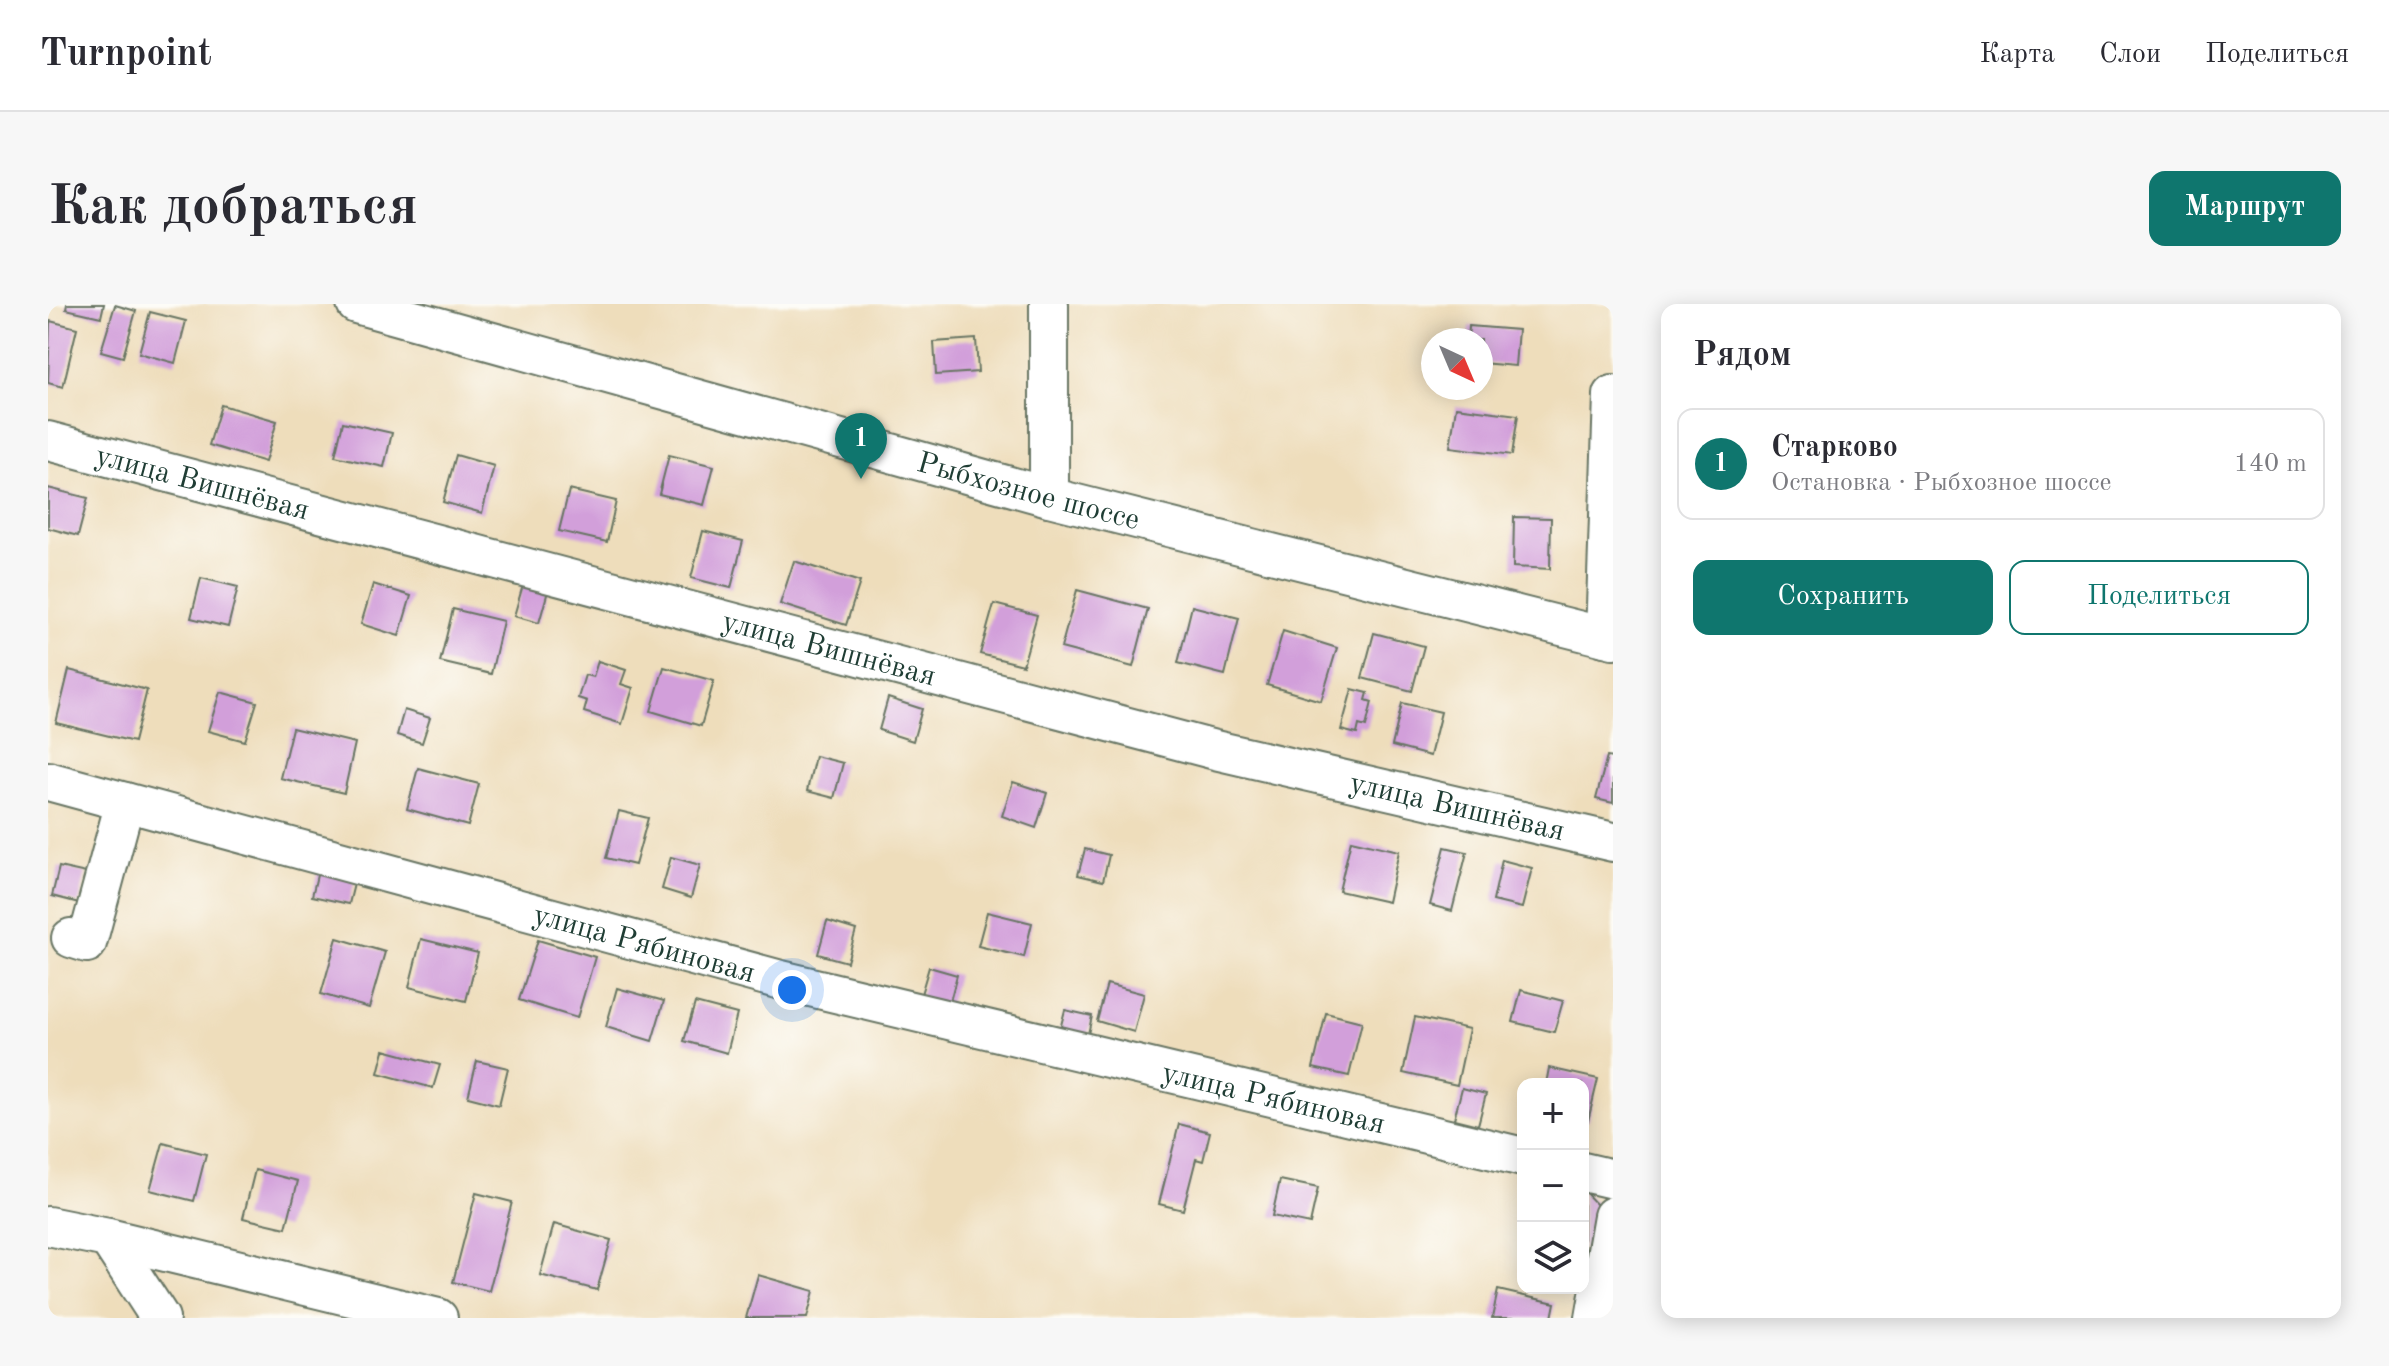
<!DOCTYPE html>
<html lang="ru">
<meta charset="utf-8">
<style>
:root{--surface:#fff;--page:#f7f7f7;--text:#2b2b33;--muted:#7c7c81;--line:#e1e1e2;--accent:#0f766e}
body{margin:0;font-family:"Old Standard TT",serif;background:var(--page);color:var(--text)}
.controls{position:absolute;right:24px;bottom:24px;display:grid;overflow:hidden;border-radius:16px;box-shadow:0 4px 20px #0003}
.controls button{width:72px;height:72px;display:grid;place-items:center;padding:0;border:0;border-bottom:2px solid var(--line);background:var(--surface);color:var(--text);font:40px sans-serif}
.compass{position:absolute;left:1373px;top:24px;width:72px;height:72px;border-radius:50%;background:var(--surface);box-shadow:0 4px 20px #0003;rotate:136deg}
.you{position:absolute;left:744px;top:686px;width:28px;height:28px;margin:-20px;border:6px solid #fff;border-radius:50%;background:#1a73e8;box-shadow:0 0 0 12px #1a73e833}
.badge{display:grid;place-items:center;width:52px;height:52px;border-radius:50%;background:var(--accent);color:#fff;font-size:26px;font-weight:700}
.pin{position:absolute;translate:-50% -66px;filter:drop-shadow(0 2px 4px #0008)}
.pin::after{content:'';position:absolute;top:42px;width:28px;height:24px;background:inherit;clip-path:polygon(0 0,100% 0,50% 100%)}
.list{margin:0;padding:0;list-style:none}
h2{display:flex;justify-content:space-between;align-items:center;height:104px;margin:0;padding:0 32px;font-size:34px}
h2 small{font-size:26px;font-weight:400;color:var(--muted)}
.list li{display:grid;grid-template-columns:52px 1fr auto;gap:24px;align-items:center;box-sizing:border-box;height:112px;margin:0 16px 16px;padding:0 16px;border:2px solid var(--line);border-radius:16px}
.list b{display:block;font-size:30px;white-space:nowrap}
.list p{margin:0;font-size:26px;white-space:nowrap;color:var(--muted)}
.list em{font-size:26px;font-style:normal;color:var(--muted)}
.actions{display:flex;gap:16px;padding:24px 32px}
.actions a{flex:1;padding:18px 0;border:2px solid var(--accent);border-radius:16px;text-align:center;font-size:28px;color:var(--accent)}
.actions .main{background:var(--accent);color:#fff}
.icon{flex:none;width:44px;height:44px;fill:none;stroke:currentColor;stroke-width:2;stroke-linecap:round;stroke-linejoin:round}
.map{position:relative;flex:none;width:1565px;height:1014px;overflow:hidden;border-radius:16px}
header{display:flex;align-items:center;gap:48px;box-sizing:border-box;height:112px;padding:0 40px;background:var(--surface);border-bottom:2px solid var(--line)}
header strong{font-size:38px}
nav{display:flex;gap:44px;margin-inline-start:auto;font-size:28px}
.intro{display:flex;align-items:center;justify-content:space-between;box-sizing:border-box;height:192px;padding:0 48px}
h1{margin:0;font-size:56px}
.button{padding:20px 36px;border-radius:16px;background:var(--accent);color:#fff;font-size:28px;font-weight:700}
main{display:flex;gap:48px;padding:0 48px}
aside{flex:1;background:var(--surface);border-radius:16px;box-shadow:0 4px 20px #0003}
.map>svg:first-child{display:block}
</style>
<header>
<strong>Turnpoint</strong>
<nav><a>Карта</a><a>Слои</a><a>Поделиться</a></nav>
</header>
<div class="intro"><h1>Как добраться</h1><a class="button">Маршрут</a></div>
<main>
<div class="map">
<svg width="1565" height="1014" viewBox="0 0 1565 1014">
<rect width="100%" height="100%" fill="#fdfcf7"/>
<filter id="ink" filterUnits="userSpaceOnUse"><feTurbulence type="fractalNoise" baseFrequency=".0125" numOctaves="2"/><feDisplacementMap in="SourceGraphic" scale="16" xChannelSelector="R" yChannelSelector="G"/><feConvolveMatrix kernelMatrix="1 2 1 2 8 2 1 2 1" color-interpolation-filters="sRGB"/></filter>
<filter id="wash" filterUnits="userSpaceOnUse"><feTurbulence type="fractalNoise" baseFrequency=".006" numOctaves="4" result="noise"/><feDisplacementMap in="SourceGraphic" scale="32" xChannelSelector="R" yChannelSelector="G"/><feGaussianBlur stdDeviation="1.8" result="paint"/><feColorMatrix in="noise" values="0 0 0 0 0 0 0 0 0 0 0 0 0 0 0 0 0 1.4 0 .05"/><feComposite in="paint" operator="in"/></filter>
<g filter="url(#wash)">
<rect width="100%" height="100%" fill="#edb"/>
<g id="blocks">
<!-- building -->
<g fill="#d29fda">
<polygon points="19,0 56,0 53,13 18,5"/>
<polygon points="67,1 88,7 75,53 53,47"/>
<polygon points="102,8 138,17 127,59 91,49"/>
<polygon points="2,17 29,24 15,83 0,79"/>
<polygon points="1421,22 1470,26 1467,62 1433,59 1433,36 1420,36"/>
<polygon points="928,35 930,68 888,71 886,38"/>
<polygon points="173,101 229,117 217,158 161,141"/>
<polygon points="1408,103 1470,111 1464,151 1402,143"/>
<polygon points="295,118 344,129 336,163 287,152"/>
<polygon points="408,151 446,162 434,209 395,198"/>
<polygon points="621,151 666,162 656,201 611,190"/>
<polygon points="0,184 40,194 30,232 0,224"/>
<polygon points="521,186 568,197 559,238 511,227"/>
<polygon points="1466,213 1503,214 1502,265 1465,263"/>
<polygon points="655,227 695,237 683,284 643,274"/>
<polygon points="746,257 812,278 798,321 732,300"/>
<polygon points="153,274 190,283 180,323 143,314"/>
<polygon points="325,280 363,292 351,332 313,320"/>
<polygon points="475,281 500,287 491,319 466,312"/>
<polygon points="1029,286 1100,305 1085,363 1013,344"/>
<polygon points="946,300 989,311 975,361 932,350"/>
<polygon points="1144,302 1191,314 1177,371 1130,359"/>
<polygon points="405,305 455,317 443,370 392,358"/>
<polygon points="1235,327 1289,344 1273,397 1219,381"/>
<polygon points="1326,329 1376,342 1364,387 1314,374"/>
<polygon points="550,357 578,366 573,380 585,384 574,420 536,408 539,397 530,394 537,371 545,373"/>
<polygon points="616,363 666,377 653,422 603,407"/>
<polygon points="21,366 99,386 86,438 8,419"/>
<polygon points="1304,385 1320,389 1318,396 1324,398 1318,423 1311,421 1309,430 1293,426"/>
<polygon points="172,388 209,398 197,437 160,427"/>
<polygon points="840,394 874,405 865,437 831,426"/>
<polygon points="1354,399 1393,408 1382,452 1344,442"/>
<polygon points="356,406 382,414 374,439 349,431"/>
<polygon points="244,424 307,439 296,489 232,474"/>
<polygon points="767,452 795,459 786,494 759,487"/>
<polygon points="1559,453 1565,454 1565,499 1548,495"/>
<polygon points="370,464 431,480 420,522 359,505"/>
<polygon points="965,478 999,489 988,524 954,512"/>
<polygon points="571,507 600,514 587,561 558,554"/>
<polygon points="1303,536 1351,547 1340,598 1291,587"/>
<polygon points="1397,543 1419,548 1404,607 1382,601"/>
<polygon points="1037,545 1061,551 1055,577 1030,571"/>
<polygon points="623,553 652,561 643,594 614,585"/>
<polygon points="1454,556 1484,564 1474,604 1445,597"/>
<polygon points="11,563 38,569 31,599 4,592"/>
<polygon points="270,567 307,576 301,600 264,592"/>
<polygon points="939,608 984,619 976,653 930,642"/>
<polygon points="779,617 808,626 799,658 770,650"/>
<polygon points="289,634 337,648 321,704 273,690"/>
<polygon points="373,635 430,649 418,697 361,683"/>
<polygon points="490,636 547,653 529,714 471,696"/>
<polygon points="881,663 909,671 900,705 871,697"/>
<polygon points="1059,680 1096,690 1086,728 1049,717"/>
<polygon points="569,684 616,697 604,737 558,723"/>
<polygon points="1473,686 1515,697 1506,728 1465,718"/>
<polygon points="647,699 689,710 679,749 636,737"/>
<polygon points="1017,706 1044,712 1038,739 1010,733"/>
<polygon points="1278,709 1314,718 1301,772 1265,764"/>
<polygon points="1367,713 1421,725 1409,781 1355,769"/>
<polygon points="336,746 392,761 385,784 330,769"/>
<polygon points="429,757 460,764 451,801 420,793"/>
<polygon points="1501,764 1550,775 1540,817 1535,816 1535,780 1498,780"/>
<polygon points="1414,784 1438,790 1430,821 1406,815"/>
<polygon points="1131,820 1162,828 1155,857 1148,855 1135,906 1111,900"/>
<polygon points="115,839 158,850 146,897 102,886"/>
<polygon points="207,866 250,877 238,924 195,914"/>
<polygon points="1232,876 1270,884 1262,920 1224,912"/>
<polygon points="1535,886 1552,904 1544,947 1535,945"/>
<polygon points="428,889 464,898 441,987 405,978"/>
<polygon points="506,920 563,936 549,986 492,971"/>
<polygon points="710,971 766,987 759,1014 698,1014"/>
<polygon points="1450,986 1507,999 1504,1014 1444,1014"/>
</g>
</g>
</g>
<g filter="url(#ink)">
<use href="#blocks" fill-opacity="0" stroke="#677563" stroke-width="2"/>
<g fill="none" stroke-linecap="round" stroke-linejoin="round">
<defs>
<g id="minor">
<path id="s1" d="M308 0 1001 193 1565 335"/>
<polyline points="1001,0 1001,193"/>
<path id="s2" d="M0 137 1167 446 1565 538"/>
<polyline points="1557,333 1565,91"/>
<path id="s3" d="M0 477 733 676 1475 853"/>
<polyline points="23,634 39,639 77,498"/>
<polyline points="1535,868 1565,875"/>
<polyline points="0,922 60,934 390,1014"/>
<polyline points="60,934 112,1014"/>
<polyline points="1547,1014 1565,912"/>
</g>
</defs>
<!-- minor casing -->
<use href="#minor" stroke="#677563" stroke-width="42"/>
<!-- minor -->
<use href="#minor" stroke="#fff" stroke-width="38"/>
</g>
</g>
<g text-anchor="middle" stroke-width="7" stroke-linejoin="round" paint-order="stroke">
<!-- street labels -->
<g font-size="30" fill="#1f3d34" stroke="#fdfcf7">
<text dy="10" stroke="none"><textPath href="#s2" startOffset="160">улица Вишнёвая</textPath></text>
<text dy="10" stroke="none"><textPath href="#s1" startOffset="698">Рыбхозное шоссе</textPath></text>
<text dy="10" stroke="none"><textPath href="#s2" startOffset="808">улица Вишнёвая</textPath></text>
<text dy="10" stroke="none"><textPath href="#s2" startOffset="1456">улица Вишнёвая</textPath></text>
<text dy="10" stroke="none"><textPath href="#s3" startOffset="618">улица Рябиновая</textPath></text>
<text dy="10" stroke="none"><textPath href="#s3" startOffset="1266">улица Рябиновая</textPath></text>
</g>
</g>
</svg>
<div class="controls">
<button>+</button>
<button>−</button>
<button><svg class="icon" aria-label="layers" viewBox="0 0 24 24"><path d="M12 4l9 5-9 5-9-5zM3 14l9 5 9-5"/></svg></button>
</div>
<svg class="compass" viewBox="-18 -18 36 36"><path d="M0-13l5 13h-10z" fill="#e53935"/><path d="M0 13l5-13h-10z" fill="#7c7c81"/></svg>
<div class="you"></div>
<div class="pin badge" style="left:813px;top:175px">1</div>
</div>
<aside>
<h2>Рядом<small></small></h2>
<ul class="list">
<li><span class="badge">1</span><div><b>Старково</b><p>Остановка · Рыбхозное шоссе</p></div><em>140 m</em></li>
</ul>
<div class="actions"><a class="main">Сохранить</a><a>Поделиться</a></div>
</aside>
</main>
